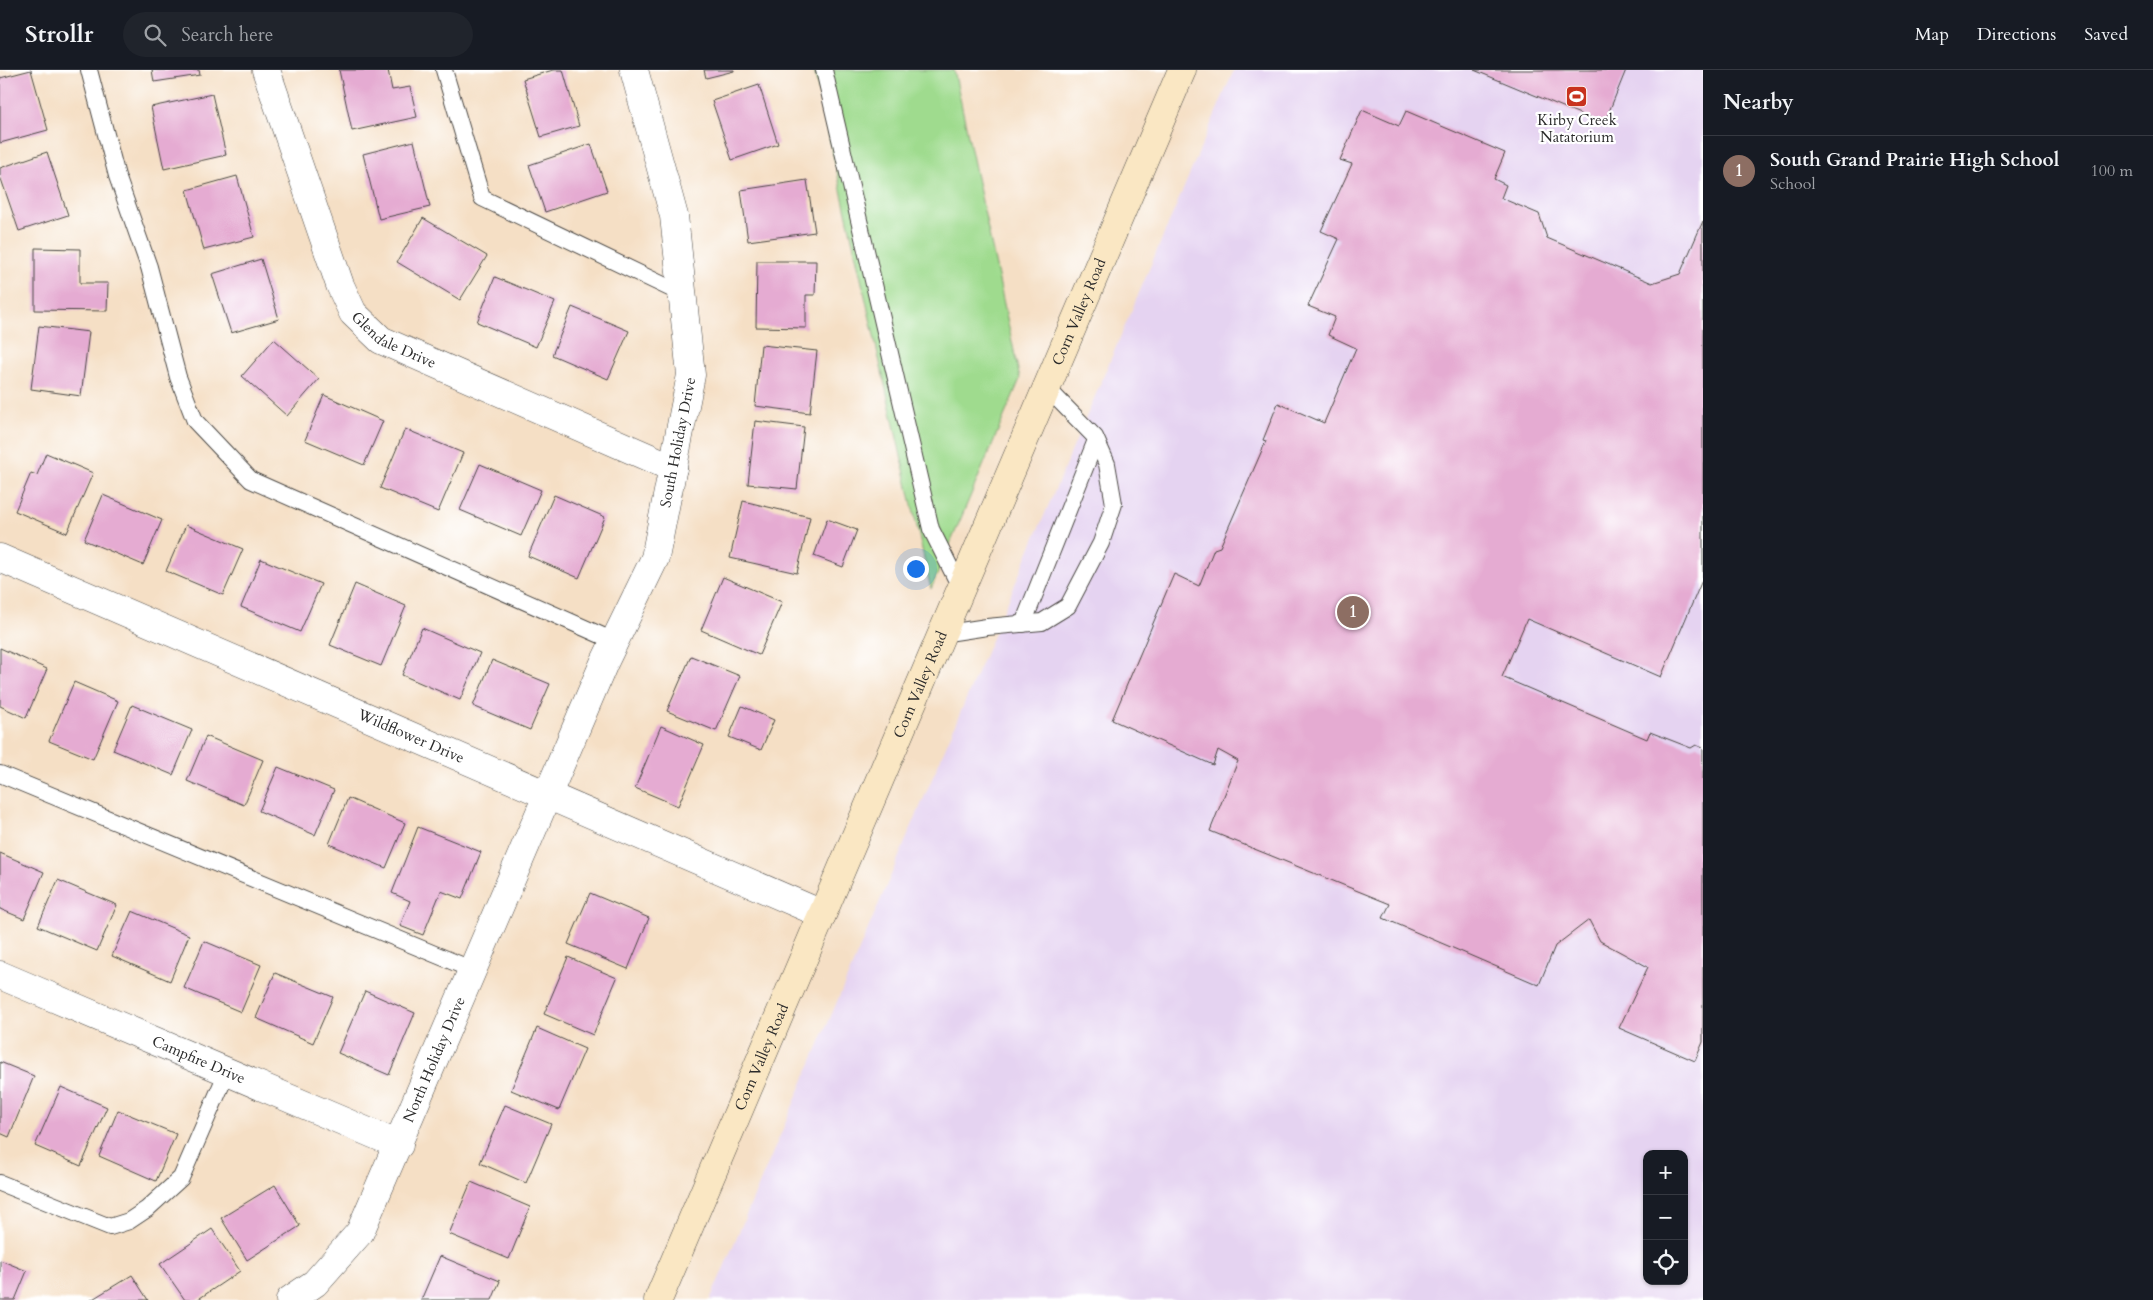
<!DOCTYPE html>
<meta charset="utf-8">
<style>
:root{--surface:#171b24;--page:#20242c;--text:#f1f3f6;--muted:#9ea1a6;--line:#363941;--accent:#b45309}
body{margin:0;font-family:Cardo,serif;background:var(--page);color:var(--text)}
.controls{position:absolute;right:15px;bottom:15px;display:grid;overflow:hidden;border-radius:10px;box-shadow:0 1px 4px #0004}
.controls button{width:45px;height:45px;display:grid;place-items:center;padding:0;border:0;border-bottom:1px solid var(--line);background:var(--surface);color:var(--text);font:25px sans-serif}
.you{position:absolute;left:915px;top:498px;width:18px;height:18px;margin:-12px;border:4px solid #fff;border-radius:50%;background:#1a73e8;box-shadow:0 0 0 8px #1a73e833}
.badge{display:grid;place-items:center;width:32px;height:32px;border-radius:50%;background:var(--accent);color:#fff;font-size:16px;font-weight:700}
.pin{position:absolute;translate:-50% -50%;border:2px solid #fff;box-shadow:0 1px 5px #0006}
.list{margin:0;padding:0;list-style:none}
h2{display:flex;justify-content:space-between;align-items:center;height:65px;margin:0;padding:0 20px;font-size:21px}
h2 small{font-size:16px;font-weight:400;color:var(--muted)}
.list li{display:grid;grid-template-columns:32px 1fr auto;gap:15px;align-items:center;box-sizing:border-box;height:70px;padding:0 20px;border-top:1px solid var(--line)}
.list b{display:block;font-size:19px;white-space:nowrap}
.list p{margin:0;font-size:16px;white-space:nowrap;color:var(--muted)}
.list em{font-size:16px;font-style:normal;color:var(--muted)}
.icon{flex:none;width:28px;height:28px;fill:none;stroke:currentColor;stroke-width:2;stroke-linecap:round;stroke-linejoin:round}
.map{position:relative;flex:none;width:1703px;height:1230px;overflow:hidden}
header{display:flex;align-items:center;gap:30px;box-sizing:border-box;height:70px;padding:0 25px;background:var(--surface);border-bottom:1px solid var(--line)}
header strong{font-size:24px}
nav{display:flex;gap:28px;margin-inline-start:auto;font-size:18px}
.search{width:350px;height:45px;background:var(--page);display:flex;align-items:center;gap:12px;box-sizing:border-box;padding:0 18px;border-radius:28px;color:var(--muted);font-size:19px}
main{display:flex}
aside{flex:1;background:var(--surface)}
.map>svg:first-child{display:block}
</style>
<header>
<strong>Strollr</strong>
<div class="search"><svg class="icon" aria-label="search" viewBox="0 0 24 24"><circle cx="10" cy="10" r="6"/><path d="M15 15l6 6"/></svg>Search here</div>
<nav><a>Map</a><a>Directions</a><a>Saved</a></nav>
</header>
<main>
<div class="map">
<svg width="1703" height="1230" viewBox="0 0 1703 1230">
<rect width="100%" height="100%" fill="#fff"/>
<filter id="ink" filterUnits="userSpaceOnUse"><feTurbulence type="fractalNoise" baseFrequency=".02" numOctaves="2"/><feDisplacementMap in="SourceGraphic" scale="10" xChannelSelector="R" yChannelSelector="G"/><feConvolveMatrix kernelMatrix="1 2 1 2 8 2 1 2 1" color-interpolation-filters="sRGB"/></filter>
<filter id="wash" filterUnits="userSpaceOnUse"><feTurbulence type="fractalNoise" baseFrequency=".0096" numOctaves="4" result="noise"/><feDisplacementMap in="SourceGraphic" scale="20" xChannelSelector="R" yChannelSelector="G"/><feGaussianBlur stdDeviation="1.12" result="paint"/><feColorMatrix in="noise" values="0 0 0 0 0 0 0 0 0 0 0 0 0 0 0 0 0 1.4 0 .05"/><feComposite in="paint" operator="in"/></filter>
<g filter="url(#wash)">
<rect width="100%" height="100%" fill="#f5dfc5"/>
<!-- built -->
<path fill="#e5d3f1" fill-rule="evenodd" d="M1234 0H1703V1230H710ZM1647 1084H1684V1211H1647Z"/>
<!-- green -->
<polygon fill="#9fdb8e" stroke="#65835c" points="814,0 954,0 1020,309 931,519"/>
<g id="blocks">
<!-- building -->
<g fill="#e5abd2">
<polygon points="31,0 48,60 0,73 0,8"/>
<polygon points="152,0 199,0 200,5 154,12"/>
<polygon points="339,0 388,0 392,20 410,17 417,47 352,61"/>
<polygon points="553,0 563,0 579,56 541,67 523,9"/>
<polygon points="704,0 734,0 734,1 706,8"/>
<polygon points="1474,0 1626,0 1604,54"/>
<polygon points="759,15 778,74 732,90 712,31"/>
<polygon points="212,24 226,85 164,99 151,37"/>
<polygon points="1362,40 1399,56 1406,41 1505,83 1494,109 1506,115 1501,128 1539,144 1547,168 1652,213 1680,204 1703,151 1703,508 1661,607 1527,549 1502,607 1647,669 1650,662 1691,678 1696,675 1703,678 1703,972 1695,991 1619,958 1648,897 1600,871 1589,850 1555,876 1539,915 1383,848 1390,834 1210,761 1238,691 1218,680 1213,695 1112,650 1174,504 1199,516 1214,479 1220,477 1266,371 1263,370 1278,333 1324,353 1356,278 1328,265 1335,247 1308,236 1339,169 1321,161 1352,94 1340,90"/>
<polygon points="414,71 430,137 379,149 363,84"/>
<polygon points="591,74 607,121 545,142 529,95"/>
<polygon points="47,82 68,145 19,161 0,106 0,98"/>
<polygon points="237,106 254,167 204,180 187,120"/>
<polygon points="807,110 815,162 748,171 741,120"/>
<polygon points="423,148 487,186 460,230 397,192"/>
<polygon points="35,178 80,179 80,213 108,213 107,241 35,240"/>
<polygon points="261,189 279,249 231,263 212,204"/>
<polygon points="757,191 816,191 815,225 806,225 806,258 756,257"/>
<polygon points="495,207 555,232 536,277 477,252"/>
<polygon points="572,237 629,261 608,309 552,285"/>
<polygon points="39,256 89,262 81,326 31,319"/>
<polygon points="274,269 319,309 287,346 242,306"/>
<polygon points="761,275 817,281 810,343 755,336"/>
<polygon points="324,325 383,351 364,395 305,370"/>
<polygon points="755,351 804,357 797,419 748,414"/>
<polygon points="405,359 463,383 438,442 380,418"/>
<polygon points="46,383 93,403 67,463 15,441 31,403 37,405"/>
<polygon points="480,394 541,420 521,466 460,440"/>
<polygon points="103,425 162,450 143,495 84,470"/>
<polygon points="554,425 605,447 579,508 528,486"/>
<polygon points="743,431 810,447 797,503 730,488"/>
<polygon points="827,449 857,460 843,497 814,486"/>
<polygon points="186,455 243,479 223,525 166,501"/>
<polygon points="261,489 321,514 300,562 241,537"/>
<polygon points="723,507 782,532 759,585 701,560"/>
<polygon points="355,514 406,536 381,596 330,575"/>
<polygon points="422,558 480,583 460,630 402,605"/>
<polygon points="0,578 47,599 26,648 0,636"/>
<polygon points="691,586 740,606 716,661 667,641"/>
<polygon points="492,590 550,614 530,660 473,636"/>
<polygon points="74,612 118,631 93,689 49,671"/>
<polygon points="132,635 192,660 173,705 113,680"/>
<polygon points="742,636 774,650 761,680 729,667"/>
<polygon points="661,656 704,675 678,736 635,718"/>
<polygon points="206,666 263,690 244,735 187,711"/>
<polygon points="278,697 334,720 315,765 259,741"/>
<polygon points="348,728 405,753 386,798 329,774"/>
<polygon points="418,757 481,782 462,829 441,821 423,865 400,856 410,831 392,823"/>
<polygon points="0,783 44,802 24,849 0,839"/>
<polygon points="58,810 117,835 97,881 38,856"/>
<polygon points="590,823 649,848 628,899 568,874"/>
<polygon points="132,841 189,865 170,911 112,886"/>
<polygon points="204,871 261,895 241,942 184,918"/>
<polygon points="568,887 617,908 593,965 544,944"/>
<polygon points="275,903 333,927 313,973 256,948"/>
<polygon points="365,921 415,943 389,1005 338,983"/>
<polygon points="537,958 585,979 559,1040 511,1020"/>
<polygon points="0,992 34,1006 9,1067 0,1063"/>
<polygon points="61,1017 107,1037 81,1096 35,1076"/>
<polygon points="505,1035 551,1054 526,1113 480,1093"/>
<polygon points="118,1040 176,1064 156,1111 99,1086"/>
<polygon points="471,1112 530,1137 509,1189 449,1164"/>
<polygon points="275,1115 300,1156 247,1190 221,1148"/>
<polygon points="212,1159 240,1201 197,1230 185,1230 160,1194"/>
<polygon points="440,1186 500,1211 492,1230 421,1230"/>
<polygon points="0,1190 27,1201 15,1230 0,1230"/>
<polygon points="132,1205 148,1230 91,1230"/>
</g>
</g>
</g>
<g filter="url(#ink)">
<use href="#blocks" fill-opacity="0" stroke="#494642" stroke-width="1"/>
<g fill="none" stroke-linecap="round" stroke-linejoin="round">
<defs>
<g id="lane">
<polyline points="89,0 117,106 149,197 178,307 195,351 251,410 614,571"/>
<polyline points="444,0 482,128 682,224"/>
<polyline points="824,0 931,459 961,519"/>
<polyline points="1023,554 1096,370"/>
<polyline points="941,564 987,557 1042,552 1068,536 1101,473 1114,434 1107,394 1095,367 1047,318"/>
<polyline points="0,704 473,900"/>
<polyline points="0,1113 110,1157 129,1151 147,1139 181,1108 227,1002"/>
</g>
<g id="street">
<path id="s1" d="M266 0 340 215 353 243 381 270 673 398"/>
<path id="s2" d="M0 488 822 844"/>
<path id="s3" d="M0 905 399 1075"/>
<path id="s4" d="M290 1230 315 1213 360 1162 604 593 655 488 691 305 674 146 634 0"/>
</g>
<g id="secondary">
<path id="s5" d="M658 1230 1182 0"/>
</g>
</defs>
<!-- lane casing -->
<use href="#lane" stroke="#494642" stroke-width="18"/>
<!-- street casing -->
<use href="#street" stroke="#494642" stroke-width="29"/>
<!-- secondary casing -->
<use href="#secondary" stroke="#494642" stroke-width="29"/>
<!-- lane -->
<use href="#lane" stroke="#fff" stroke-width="16"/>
<!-- street -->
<use href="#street" stroke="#fff" stroke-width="28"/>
<!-- secondary -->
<use href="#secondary" stroke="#fae7c3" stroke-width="28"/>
</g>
</g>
<!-- icons -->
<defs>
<symbol id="stadium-square" viewBox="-11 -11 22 22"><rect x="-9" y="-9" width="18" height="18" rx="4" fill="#c8321e" stroke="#fff"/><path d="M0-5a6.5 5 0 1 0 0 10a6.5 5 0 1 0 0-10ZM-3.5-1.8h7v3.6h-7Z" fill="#fff"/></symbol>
</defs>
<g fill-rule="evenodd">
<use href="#stadium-square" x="1564" y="14" width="25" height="25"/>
</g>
<g text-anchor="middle" stroke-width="4.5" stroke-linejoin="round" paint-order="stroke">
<!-- poi labels -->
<g font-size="15" fill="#2b2b2b" stroke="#fff">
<text x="1577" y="55">Kirby Creek<tspan x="1577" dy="17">Natatorium</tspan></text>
</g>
<!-- street labels -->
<g font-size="15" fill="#2b2b2b" stroke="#fff">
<text dy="5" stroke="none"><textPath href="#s5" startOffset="1074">Corn Valley Road</textPath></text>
<text dy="5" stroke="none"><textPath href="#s1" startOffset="308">Glendale Drive</textPath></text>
<text dy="5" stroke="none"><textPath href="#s4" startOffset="952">South Holiday Drive</textPath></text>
<text dy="5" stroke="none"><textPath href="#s5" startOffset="669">Corn Valley Road</textPath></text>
<text dy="5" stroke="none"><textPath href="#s2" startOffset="448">Wildflower Drive</textPath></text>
<text dy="5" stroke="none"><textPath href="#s5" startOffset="264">Corn Valley Road</textPath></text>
<text dy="5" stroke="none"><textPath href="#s4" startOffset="286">North Holiday Drive</textPath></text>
<text dy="5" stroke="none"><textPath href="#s3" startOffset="216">Campfire Drive</textPath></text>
</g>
</g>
</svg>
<div class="controls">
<button>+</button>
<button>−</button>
<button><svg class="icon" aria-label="locate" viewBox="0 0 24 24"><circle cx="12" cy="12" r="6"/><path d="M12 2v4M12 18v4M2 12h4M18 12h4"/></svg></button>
</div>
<div class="you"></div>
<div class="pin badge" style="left:1353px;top:542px;background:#8d6e63">1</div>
</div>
<aside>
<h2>Nearby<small></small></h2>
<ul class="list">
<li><span class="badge" style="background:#8d6e63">1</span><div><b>South Grand Prairie High School</b><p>School</p></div><em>100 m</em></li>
</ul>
</aside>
</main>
